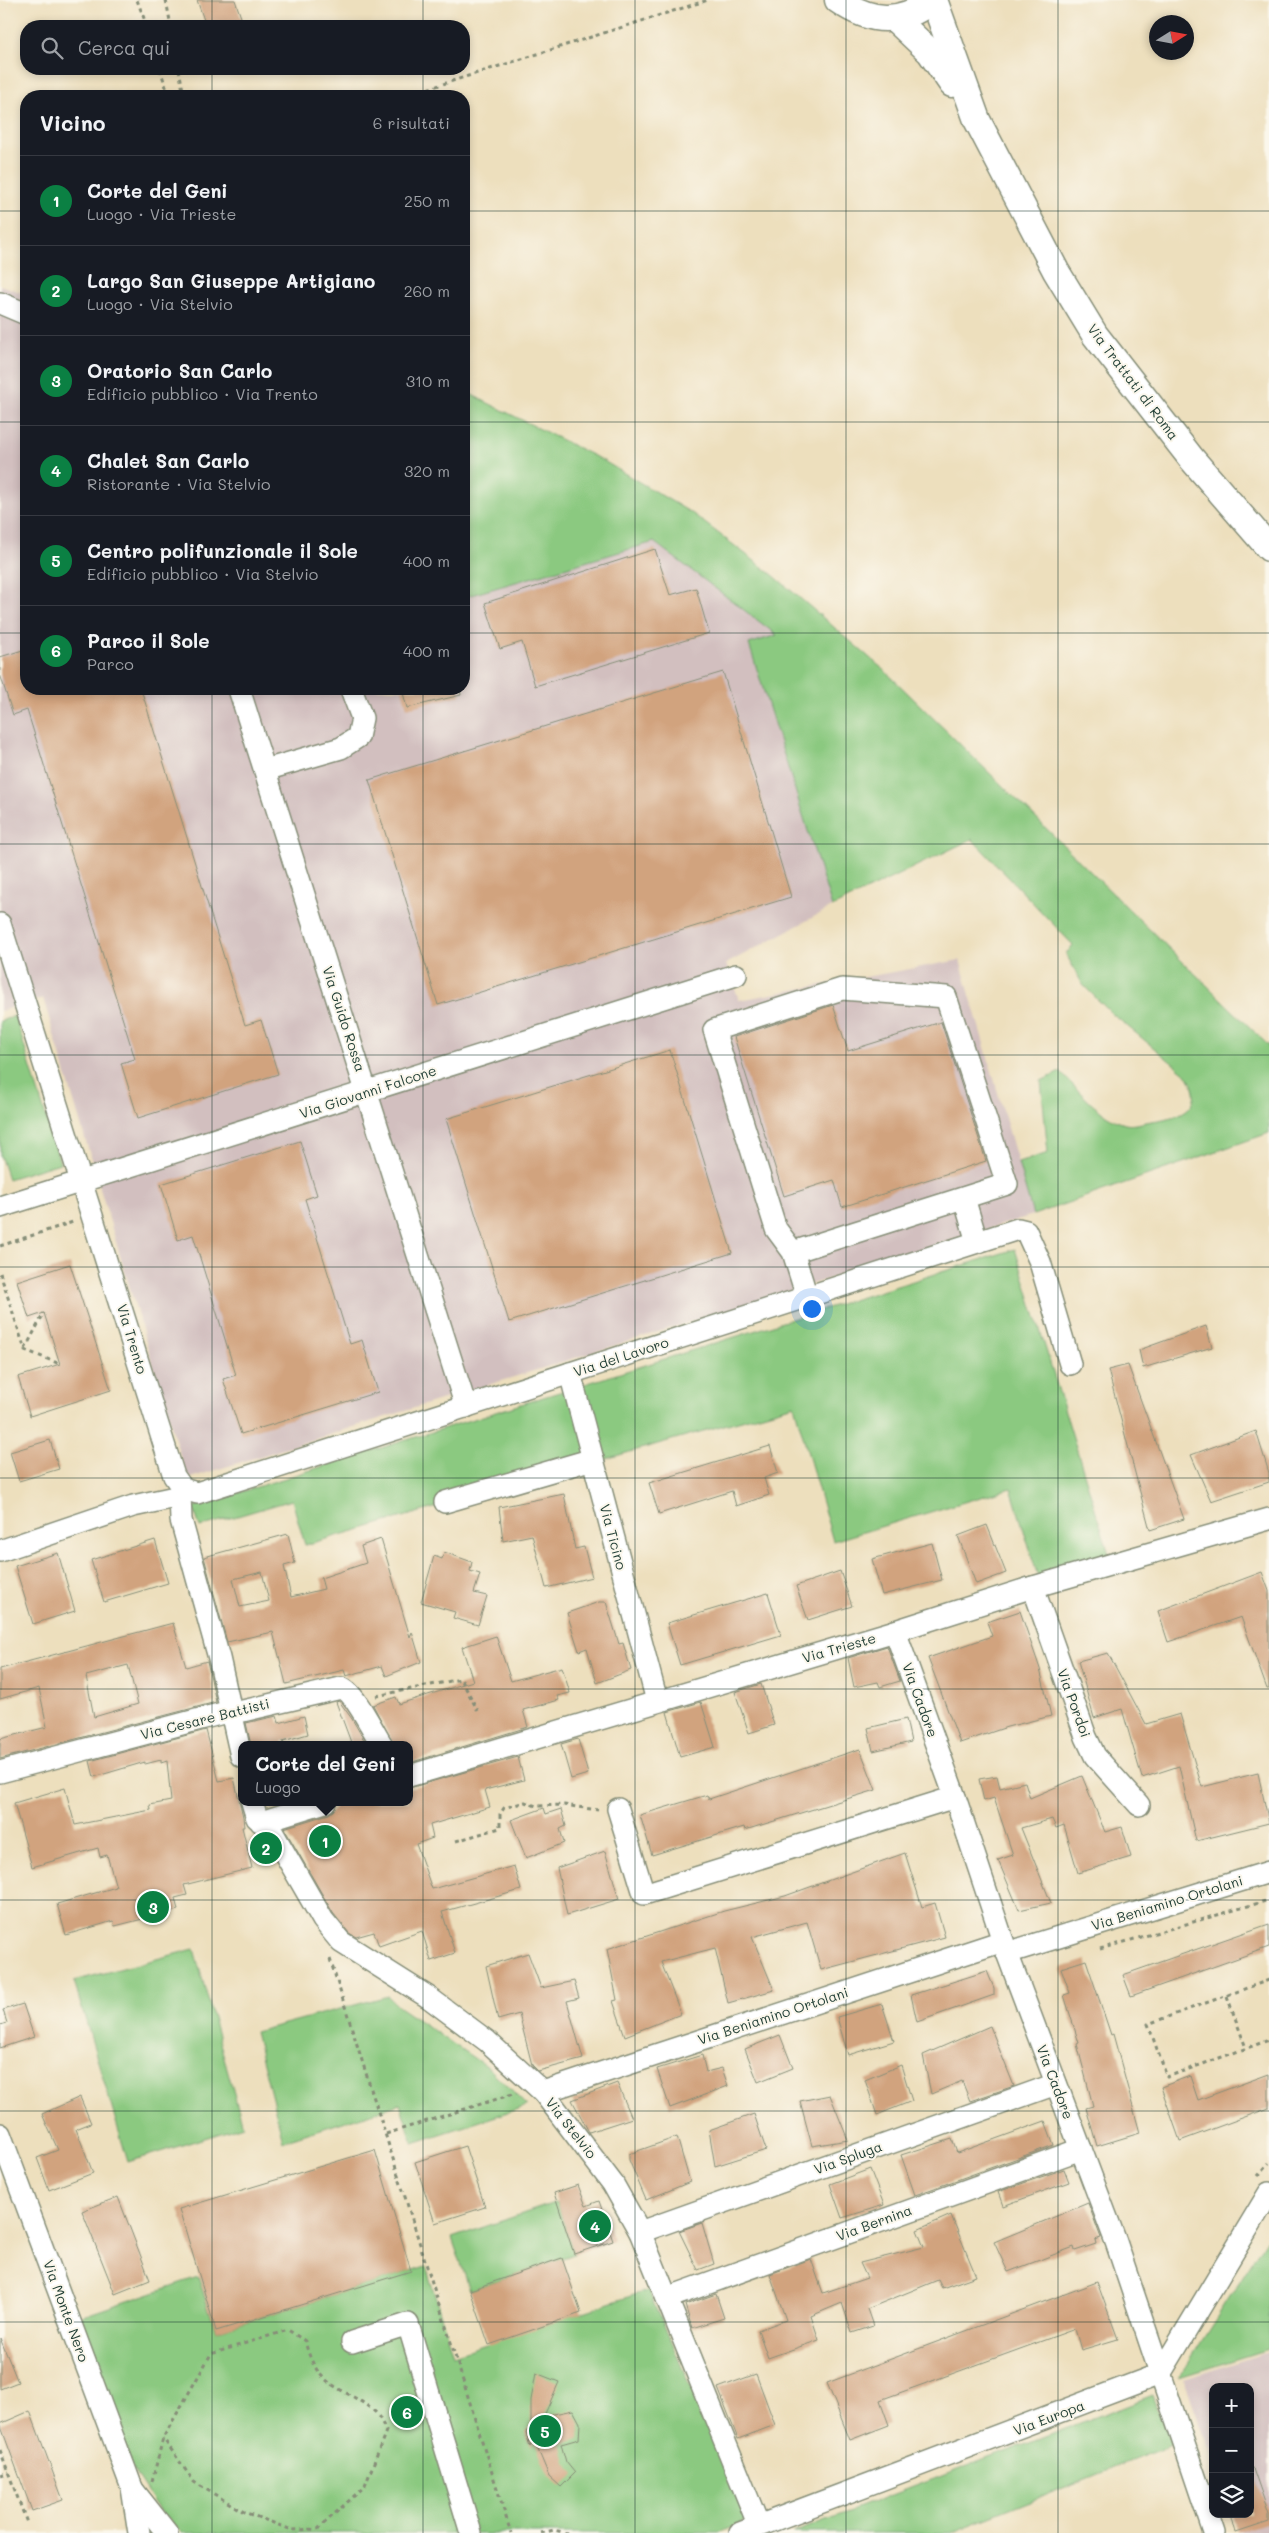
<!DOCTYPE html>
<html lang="it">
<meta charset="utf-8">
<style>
:root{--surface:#171b24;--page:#20242c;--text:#f1f3f6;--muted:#9ea1a6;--line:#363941;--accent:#0b8043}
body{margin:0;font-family:Mali,sans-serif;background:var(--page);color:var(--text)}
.controls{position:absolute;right:15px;bottom:15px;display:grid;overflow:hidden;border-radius:10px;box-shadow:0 2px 8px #0003}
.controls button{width:45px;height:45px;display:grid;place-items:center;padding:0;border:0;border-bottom:1px solid var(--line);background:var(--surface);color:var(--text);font:25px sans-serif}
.compass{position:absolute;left:1149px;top:15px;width:45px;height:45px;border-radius:50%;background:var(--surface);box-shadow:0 2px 8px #0003;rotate:79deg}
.you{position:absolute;left:811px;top:1308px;width:18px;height:18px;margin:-12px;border:4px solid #fff;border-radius:50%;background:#1a73e8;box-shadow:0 0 0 8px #1a73e833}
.badge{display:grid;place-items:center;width:32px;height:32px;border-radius:50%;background:var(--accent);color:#fff;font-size:16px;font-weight:700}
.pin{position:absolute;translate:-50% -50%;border:2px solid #fff;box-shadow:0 1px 5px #0006}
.popup{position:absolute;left:238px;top:1741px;width:175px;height:65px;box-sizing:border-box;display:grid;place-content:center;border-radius:10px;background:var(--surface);filter:drop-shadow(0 1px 4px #0005);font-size:16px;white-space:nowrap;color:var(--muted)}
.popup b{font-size:19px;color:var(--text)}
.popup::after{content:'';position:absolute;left:50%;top:100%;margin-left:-10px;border:10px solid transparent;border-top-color:var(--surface)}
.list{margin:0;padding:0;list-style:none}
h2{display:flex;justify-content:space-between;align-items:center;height:65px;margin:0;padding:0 20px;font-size:21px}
h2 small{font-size:16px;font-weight:400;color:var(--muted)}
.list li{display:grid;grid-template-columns:32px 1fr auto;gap:15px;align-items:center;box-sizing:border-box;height:90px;padding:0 20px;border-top:1px solid var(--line)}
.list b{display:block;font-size:19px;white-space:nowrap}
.list p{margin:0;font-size:16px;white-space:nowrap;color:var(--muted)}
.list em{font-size:16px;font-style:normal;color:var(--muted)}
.icon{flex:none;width:28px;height:28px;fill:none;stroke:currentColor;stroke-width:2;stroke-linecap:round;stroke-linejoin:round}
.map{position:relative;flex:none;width:1269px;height:2533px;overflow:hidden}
.search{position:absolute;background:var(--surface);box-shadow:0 2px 8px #0003;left:20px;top:20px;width:450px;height:55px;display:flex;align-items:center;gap:12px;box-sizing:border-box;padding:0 18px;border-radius:20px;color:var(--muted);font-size:19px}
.panel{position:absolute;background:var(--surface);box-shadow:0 2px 8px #0003;left:20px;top:90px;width:450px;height:605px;border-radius:20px}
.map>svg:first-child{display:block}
</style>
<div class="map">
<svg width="1269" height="2533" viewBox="0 0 1269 2533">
<rect width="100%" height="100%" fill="#fbf7ec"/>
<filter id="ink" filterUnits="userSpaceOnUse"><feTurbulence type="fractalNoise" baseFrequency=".02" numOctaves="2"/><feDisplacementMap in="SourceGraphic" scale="10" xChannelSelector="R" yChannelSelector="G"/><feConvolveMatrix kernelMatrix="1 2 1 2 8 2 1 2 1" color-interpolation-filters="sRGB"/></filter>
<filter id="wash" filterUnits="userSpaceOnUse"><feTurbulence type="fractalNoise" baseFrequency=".0096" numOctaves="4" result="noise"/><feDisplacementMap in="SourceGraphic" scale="20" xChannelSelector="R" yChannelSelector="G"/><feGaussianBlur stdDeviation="1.12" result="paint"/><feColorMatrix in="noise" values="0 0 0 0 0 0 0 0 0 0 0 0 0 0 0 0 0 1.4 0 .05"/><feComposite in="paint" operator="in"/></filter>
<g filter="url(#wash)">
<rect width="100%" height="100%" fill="#eddfbd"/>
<!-- industrial -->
<g fill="#d2bfbf">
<polygon points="0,285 26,294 26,689 464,689 464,597 654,542 778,635 749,645 832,907 726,964 739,1000 960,960 1033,1215 187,1479 43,998 0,1011"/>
<polygon points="1269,2352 1269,2533 1236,2533 1231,2514 1250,2514 1250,2387 1213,2387 1213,2460 1184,2379"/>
</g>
<!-- green -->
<g fill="#8bc980" stroke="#55835a">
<path d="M464 391 602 460 693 514 773 575 884 670 1269 1046V1133L1033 1215 1018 1163 1048 1153 1041 1081 1060 1072C1080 1091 1098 1116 1125 1124 1133 1126 1144 1122 1152 1121 1180 1117 1208 1108 1187 1075L1110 1012 1083 985 1066 954 1073 945 972 839 832 907 749 644 777 635 654 542 464 597Z"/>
<polygon points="15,1016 60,1163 8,1179 0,1155 0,1021"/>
<polygon points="1015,1249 1109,1554 1039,1580 1011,1488 833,1541 794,1405 305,1545 292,1500 200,1527 193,1507"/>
<polygon points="194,1949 243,2126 128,2162 74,1981"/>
<polygon points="388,1996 399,2007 490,2069 527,2106 413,2143 400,2104 283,2141 255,2032"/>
<polygon points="557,2202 574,2254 470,2290 452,2238"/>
<polygon points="1269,2235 1269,2349 1179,2377"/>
<polygon points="426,2266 453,2355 649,2290 747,2520 720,2533 182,2533 161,2512 132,2468 80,2317 198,2277 216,2331"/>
<polygon points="1153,2395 1171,2445 950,2533 793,2533"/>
</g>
<g id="blocks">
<!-- building -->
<g fill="#d1a37e" fill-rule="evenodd">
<polygon points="197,0 235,0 244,26 206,26"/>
<polygon points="655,549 670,595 696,588 709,633 535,686 522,642 500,649 485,603"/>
<polygon points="26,649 26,689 141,689 245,1025 261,1020 278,1074 138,1118 121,1063 135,1059 27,710 13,715 0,674 0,657"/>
<polygon points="723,672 791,897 438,1005 369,780"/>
<polygon points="402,689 460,689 461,695 407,708"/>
<polygon points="833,1005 848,1051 941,1022 986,1161 842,1207 834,1180 784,1196 734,1037"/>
<polygon points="670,1050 732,1253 509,1322 446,1119"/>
<polygon points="300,1141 317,1195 305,1199 350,1344 362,1340 378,1392 241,1434 223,1379 236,1375 193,1235 178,1240 161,1184"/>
<polygon points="70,1264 111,1390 30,1416 18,1377 60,1364 44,1313 29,1318 17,1281"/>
<polygon points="1206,1326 1212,1347 1143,1368 1139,1350"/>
<polygon points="1128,1365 1184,1519 1150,1530 1108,1370"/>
<polygon points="1256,1431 1269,1473 1269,1482 1211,1501 1191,1455"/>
<polygon points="50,1440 59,1469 19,1481 10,1452"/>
<polygon points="770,1446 778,1473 764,1478 769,1495 736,1506 732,1491 659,1514 649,1483"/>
<polygon points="564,1494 575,1549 584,1547 592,1577 546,1588 532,1535 503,1541 499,1507"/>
<polygon points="987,1525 1006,1573 976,1584 958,1536"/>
<path d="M288 1534 295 1563 284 1566 291 1597 324 1589 321 1578 366 1563 361 1546 381 1539 410 1637 412 1632 421 1662 386 1676 382 1666 346 1676 344 1670 286 1684 273 1632 227 1642 204 1557ZM262 1572 269 1601 240 1607 233 1579Z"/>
<polygon points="155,1540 168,1583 104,1602 91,1560"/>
<polygon points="932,1543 942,1580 882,1595 872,1559"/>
<polygon points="444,1552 472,1562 470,1571 480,1574 474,1593 487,1596 478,1625 453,1618 455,1612 421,1602 434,1556 442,1559"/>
<polygon points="58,1553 75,1611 33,1624 15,1566"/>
<polygon points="840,1571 852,1606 808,1620 796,1586"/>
<polygon points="1262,1572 1269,1591 1269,1689 1267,1689 1241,1617 1168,1642 1158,1611"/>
<polygon points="768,1593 781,1635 680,1665 667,1623"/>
<polygon points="599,1602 606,1602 619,1644 623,1643 631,1670 597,1683 587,1648 579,1651 567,1613"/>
<polygon points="1020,1611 1040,1669 1051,1716 1007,1727 960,1743 928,1658 992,1636 987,1622"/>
<path d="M173 1623 186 1667 207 1661 216 1702 0 1759V1739L47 1727 39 1688 0 1699V1669ZM128 1665 138 1704 94 1717 86 1676Z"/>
<polygon points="496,1636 511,1681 562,1667 570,1693 557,1696 559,1700 523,1710 528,1727 409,1763 409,1745 394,1745 373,1705 396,1697 399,1704 473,1681 462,1647"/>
<polygon points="887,1646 900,1681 880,1687 878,1682 854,1687 848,1658"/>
<polygon points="1108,1653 1146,1724 1180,1714 1202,1787 1258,1773 1269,1823 1196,1841 1179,1766 1142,1778 1122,1709 1094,1718 1078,1661"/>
<polygon points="761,1684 774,1725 749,1733 735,1692"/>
<polygon points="339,1701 352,1719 367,1745 352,1745 336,1702"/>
<polygon points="701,1702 715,1747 680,1757 667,1712"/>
<polygon points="277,1716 279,1723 304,1716 308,1734 283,1741 284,1745 251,1745 246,1723"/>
<polygon points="906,1719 911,1742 873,1751 868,1728"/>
<polygon points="206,1730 219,1781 234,1778 243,1817 244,1827 242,1827 252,1868 184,1885 187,1895 175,1898 178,1910 115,1926 113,1921 66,1935 57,1904 116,1887 107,1855 100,1857 98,1848 32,1867 14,1803 65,1788 75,1825 151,1810 150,1805 171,1801 167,1761 161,1763 161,1760 145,1764 145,1762 94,1777 90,1761"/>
<polygon points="578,1739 588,1774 571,1779 561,1744"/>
<polygon points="860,1749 876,1790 745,1830 744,1827 652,1855 640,1815 707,1795 709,1799"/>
<polygon points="518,1757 524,1780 485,1790 490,1807 430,1825 433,1838 416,1844 432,1889 514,1866 521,1890 442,1912 455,1953 431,1961 422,1931 379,1946 374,1932 356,1937 349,1933 333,1913 284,1828 329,1814 334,1810 337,1802 409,1802 409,1788"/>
<polygon points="997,1776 1000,1788 1025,1782 1030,1798 1082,1776 1105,1832 1122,1827 1131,1857 1078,1873 1064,1825 1056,1828 1052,1819 1021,1828 1051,1903 1019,1910 998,1860 1013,1855 994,1798 984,1801 979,1779"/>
<polygon points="544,1808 546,1814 561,1809 566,1826 560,1829 564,1843 526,1858 511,1820"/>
<polygon points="605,1851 619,1899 567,1915 557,1868"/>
<polygon points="905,1853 922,1907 935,1903 945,1937 821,1970 807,1922 752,1937 774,1990 728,2003 715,1948 661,1962 681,2014 625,2036 613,2001 617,2000 607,1949 724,1911 785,1896"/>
<polygon points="1269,1924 1269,1947 1131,1996 1123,1975"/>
<polygon points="528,1953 541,1988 574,1981 579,1998 567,2001 583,2059 538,2071 532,2065 519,2014 498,2020 486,1966"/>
<polygon points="1086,1960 1111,2035 1113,2034 1140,2133 1097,2146 1086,2108 1093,2106 1077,2044 1079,2043 1064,1995 1070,1993 1061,1968"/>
<polygon points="987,1971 994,1988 994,1995 917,2022 911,1995"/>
<polygon points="23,2004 34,2037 0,2048 0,2025 7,2023 3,2010"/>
<polygon points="882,2004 894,2041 848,2055 837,2017"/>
<polygon points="990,2026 1014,2086 970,2101 962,2081 931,2094 923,2055"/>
<polygon points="780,2035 793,2068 758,2082 745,2049"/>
<polygon points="702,2055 706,2072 722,2068 728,2086 670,2108 657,2069"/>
<polygon points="901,2065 912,2101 877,2115 865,2080"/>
<polygon points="1269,2074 1269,2108 1180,2141 1161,2087 1190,2076 1198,2100"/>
<polygon points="617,2083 632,2118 589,2132 572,2100"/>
<polygon points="830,2095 848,2140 812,2146 800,2101"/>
<polygon points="80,2097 91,2123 76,2129 93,2173 49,2190 37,2158 58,2150 42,2114"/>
<polygon points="754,2114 766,2150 715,2166 709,2130"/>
<polygon points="1045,2121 1054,2145 915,2195 901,2155 952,2139 957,2153"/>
<polygon points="677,2137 690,2182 646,2200 629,2160 629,2154"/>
<polygon points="465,2146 485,2207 435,2223 415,2162"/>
<polygon points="375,2150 411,2271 216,2331 179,2209"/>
<polygon points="870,2169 884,2205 842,2218 830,2184"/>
<polygon points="1064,2169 1069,2182 1003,2206 998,2192"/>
<polygon points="578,2185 586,2206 599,2201 613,2241 574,2254 554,2193"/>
<polygon points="118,2197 150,2280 115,2294 82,2211"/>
<polygon points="1088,2203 1101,2238 1095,2240 1096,2244 1075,2251 1074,2247 1008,2272 994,2242"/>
<polygon points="951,2215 976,2276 942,2288 938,2280 867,2309 873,2326 852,2333 842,2303 811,2316 819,2340 768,2358 758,2330 786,2320 770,2274 811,2259 823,2293 867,2278 860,2263 924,2247 917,2230"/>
<polygon points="702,2223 714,2264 698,2270 679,2231"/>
<polygon points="562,2258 581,2313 489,2345 470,2290"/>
<polygon points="1097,2282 1118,2339 1081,2350 1075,2329 880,2400 889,2425 850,2440 827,2383"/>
<polygon points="716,2294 724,2318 692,2328 685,2305"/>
<polygon points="0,2338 18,2382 0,2389"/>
<polygon points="536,2373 559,2382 544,2416 573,2410 580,2423 579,2439 561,2444 566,2462 575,2473 561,2487 549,2476 536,2445 532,2443 530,2447 526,2432 531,2426 531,2400"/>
<polygon points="756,2374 775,2425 738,2439 718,2388"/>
<polygon points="30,2411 63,2500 32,2511 0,2424"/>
<polygon points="1253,2468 1269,2514 1269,2522 1236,2533 1231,2514 1250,2514 1250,2469"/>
</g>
</g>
</g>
<g filter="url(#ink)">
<use href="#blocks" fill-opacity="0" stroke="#868e78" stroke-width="1"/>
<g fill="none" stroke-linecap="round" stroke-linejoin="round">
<defs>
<g id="minor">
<polyline points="0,303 26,314"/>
<polyline points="239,689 466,1407"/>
<polyline points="265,770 341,748 358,737 362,718 351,689"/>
<polyline points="0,924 174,1476 183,1489"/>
<polyline points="964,1198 977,1242"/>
<polyline points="0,1207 736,975"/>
<polyline points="793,1252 1007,1184 946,997 842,989 714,1030 776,1229 793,1252 807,1297"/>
<polyline points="570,1373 657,1701"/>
<polyline points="183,1489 197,1493 1018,1229 1026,1231 1040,1262 1070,1364"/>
<polyline points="183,1489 180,1494 181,1520 219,1658 241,1756"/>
<polyline points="445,1502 593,1459"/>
<polyline points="0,1551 133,1506 180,1496"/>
<polyline points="1033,1587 1086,1737 1095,1756 1139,1805"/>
<polyline points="895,1631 955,1797 1007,1953 1116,2242 1214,2533"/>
<path d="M0 1772 223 1713 230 1714 341 1688C354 1691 373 1731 382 1745"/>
<polyline points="409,1776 895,1631 1033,1587 1269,1519"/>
<polyline points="252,1802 257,1818 270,1828 323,1920 341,1942 428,1997 487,2041 543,2092 613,2184 640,2232 759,2526"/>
<polyline points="618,1809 644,1894 955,1797"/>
<polyline points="261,1822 325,1802"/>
<polyline points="1007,1953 1269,1872"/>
<polyline points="543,2092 1003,1941"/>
<polyline points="0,2134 132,2488 139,2533"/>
<polyline points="640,2232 1056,2084"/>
<polyline points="667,2298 1081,2149"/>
<polyline points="352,2342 408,2324 471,2533"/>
<polyline points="133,2490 167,2533"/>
<polyline points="740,2533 1160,2374 1269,2193"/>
</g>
<g id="major">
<path d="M838 0C871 23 900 25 933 0"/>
<polyline points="934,0 977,120 1056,271 1095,335 1191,458 1269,548"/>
<polyline points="894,18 930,52 952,84"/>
</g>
</defs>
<!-- minor casing -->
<use href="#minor" stroke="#868e78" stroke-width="24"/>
<!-- major casing -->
<use href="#major" stroke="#868e78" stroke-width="29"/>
<!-- path -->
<g stroke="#868e78" stroke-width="3" stroke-dasharray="4 4" stroke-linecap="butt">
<polyline points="137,0 147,26"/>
<polyline points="166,0 171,26"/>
<polyline points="160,69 169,96"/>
<polyline points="179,69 184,96"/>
<polyline points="405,96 708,0"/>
<polyline points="0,1246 73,1222"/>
<polyline points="0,1273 25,1350 60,1364"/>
<polyline points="25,1349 44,1313"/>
<polyline points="376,1696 461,1679 478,1711"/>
<polyline points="456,1841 500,1828 500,1814 504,1808 525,1802 536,1806 564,1805 598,1810"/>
<polyline points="1100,1949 1269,1900"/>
<polyline points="330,1959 511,2533"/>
<polyline points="1269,1980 1148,2024 1167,2077 1269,2040"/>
<polyline points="1227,1996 1246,2048"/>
<polyline points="386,2134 516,2093"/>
<polyline points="1258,2176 1269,2163"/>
<polyline points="0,2450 27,2523"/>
<polyline points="0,2475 8,2472"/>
<path d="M152 2482 163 2438 211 2354 288 2330 305 2341C317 2390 341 2384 374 2411 379 2415 383 2425 386 2431L365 2486 318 2529 292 2530 244 2512 194 2482 163 2438"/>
<polyline points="541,2533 554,2530 567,2533"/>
</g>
<!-- minor -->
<use href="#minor" stroke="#fff" stroke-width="21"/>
<!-- major -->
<use href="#major" stroke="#fff" stroke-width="26"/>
</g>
</g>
<!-- grid -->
<path fill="none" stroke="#1f3d34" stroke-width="1" stroke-opacity="0.55" d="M212 0V26M423 0V26M635 0V2533M846 0V2533M1058 0V2533M212 69V96M423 69V96M0 211H26M464 211H1269M0 422H26M464 422H1269M0 633H26M464 633H1269M212 689V2533M423 689V2533M0 844H1269M0 1055H1269M0 1267H1269M0 1478H1269M0 1689H1269M0 1900H1269M0 2111H1269M0 2322H1269"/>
<g text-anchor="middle" stroke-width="4" stroke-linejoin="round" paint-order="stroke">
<!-- street labels -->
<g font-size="14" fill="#1f3d34" stroke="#fbf7ec">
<text transform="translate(1133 382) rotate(53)" y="5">Via Trattati di Roma</text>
<text transform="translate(344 1019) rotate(72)" y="5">Via Guido Rossa</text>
<text transform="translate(368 1092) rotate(-18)" y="5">Via Giovanni Falcone</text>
<text transform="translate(132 1339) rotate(73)" y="5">Via Trento</text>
<text transform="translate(621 1357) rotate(-18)" y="5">Via del Lavoro</text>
<text transform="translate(613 1537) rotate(75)" y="5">Via Ticino</text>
<text transform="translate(839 1648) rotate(-16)" y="5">Via Trieste</text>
<text transform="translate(920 1700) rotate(70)" y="5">Via Cadore</text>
<text transform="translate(1074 1703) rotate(70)" y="5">Via Pordoi</text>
<text transform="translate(205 1719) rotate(-14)" y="5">Via Cesare Battisti</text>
<text transform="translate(1167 1903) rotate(-17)" y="5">Via Beniamino Ortolani</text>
<text transform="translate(773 2016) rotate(-18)" y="5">Via Beniamino Ortolani</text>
<text transform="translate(1055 2082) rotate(69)" y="5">Via Cadore</text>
<text transform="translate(571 2128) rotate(52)" y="5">Via Stelvio</text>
<text transform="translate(848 2158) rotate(-20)" y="5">Via Spluga</text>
<text transform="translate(874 2223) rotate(-20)" y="5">Via Bernina</text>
<text transform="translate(66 2311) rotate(70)" y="5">Via Monte Nero</text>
<text transform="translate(1049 2418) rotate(-21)" y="5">Via Europa</text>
</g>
</g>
</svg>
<div class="controls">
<button>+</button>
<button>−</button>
<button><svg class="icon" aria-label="layers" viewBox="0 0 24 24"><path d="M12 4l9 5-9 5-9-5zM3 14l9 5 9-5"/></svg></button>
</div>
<svg class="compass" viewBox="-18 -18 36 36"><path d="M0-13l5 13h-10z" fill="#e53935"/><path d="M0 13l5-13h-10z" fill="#9ea1a6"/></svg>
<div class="you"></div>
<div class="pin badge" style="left:325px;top:1841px">1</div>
<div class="popup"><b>Corte del Geni</b>Luogo</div>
<div class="pin badge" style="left:266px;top:1848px">2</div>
<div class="pin badge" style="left:153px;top:1907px">3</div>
<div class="pin badge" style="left:595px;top:2226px">4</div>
<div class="pin badge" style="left:545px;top:2431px">5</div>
<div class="pin badge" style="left:407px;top:2412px">6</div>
<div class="search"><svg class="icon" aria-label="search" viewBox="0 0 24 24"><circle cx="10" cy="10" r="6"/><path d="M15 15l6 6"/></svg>Cerca qui</div>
<section class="panel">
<h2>Vicino<small>6 risultati</small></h2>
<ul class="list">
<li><span class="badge">1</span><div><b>Corte del Geni</b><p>Luogo · Via Trieste</p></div><em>250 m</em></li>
<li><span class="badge">2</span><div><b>Largo San Giuseppe Artigiano</b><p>Luogo · Via Stelvio</p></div><em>260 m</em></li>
<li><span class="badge">3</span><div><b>Oratorio San Carlo</b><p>Edificio pubblico · Via Trento</p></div><em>310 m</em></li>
<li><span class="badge">4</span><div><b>Chalet San Carlo</b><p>Ristorante · Via Stelvio</p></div><em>320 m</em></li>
<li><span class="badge">5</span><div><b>Centro polifunzionale il Sole</b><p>Edificio pubblico · Via Stelvio</p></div><em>400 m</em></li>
<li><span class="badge">6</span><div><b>Parco il Sole</b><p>Parco</p></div><em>400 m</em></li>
</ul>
</section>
</div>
